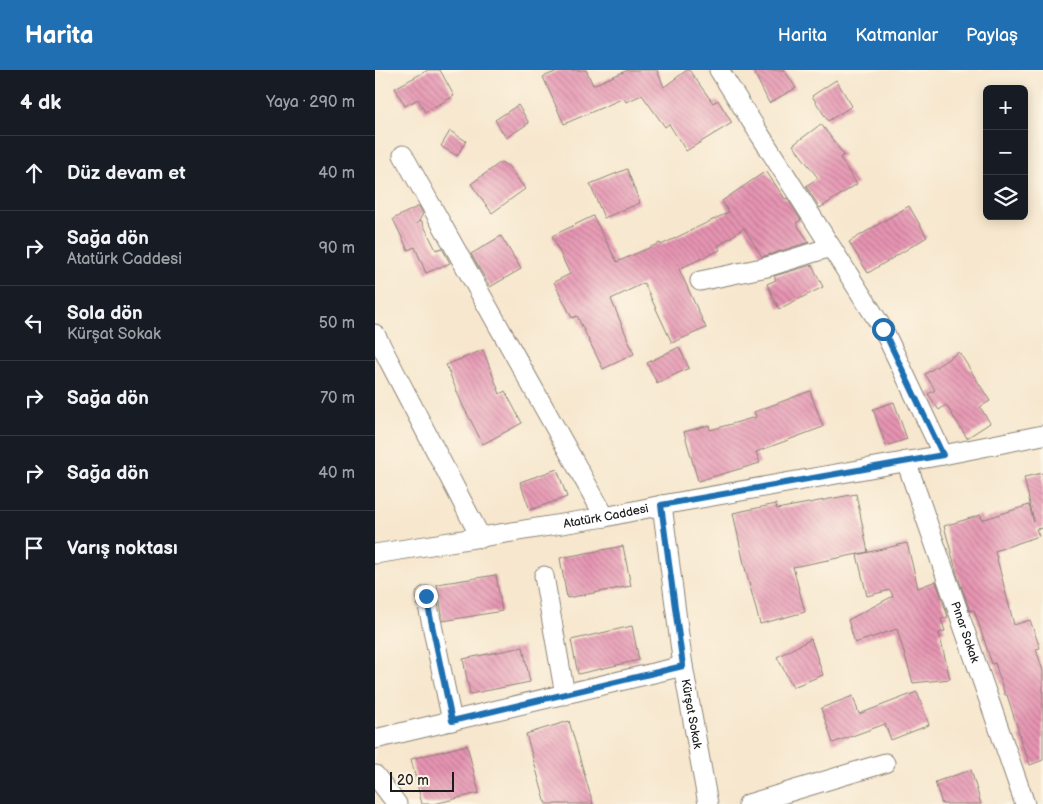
<!DOCTYPE html>
<html lang="tr">
<meta charset="utf-8">
<style>
:root{--surface:#171b24;--page:#20242c;--text:#f1f3f6;--muted:#9ea1a6;--line:#363941;--accent:#1f6fb2}
body{margin:0;font-family:"Balsamiq Sans",sans-serif;background:var(--page);color:var(--text)}
.controls{position:absolute;right:15px;top:15px;display:grid;overflow:hidden;border-radius:8px;box-shadow:0 2px 12px #0003}
.controls button{width:45px;height:45px;display:grid;place-items:center;padding:0;border:0;border-bottom:1px solid var(--line);background:var(--surface);color:var(--text);font:25px sans-serif}
.scale{position:absolute;left:15px;bottom:12px;width:64px;box-sizing:border-box;padding-left:5px;border:2px solid #1c1c1c;border-top:0;font-size:14px;line-height:18px;white-space:nowrap;color:#1c1c1c;-webkit-text-stroke:4px #fcf5e5;paint-order:stroke}
.stop{position:absolute;width:15px;height:15px;margin:-11px;border:4px solid #1f6fb2;border-radius:50%;background:#fff}
.stop.end{background:#1f6fb2;border-color:#fff;box-shadow:0 1px 5px #0008}
.list{margin:0;padding:0;list-style:none}
h2{display:flex;justify-content:space-between;align-items:center;height:65px;margin:0;padding:0 20px;font-size:21px}
h2 small{font-size:16px;font-weight:400;color:var(--muted)}
.list li{display:grid;grid-template-columns:32px 1fr auto;gap:15px;align-items:center;box-sizing:border-box;height:75px;padding:0 20px;border-top:1px solid var(--line)}
.list b{display:block;font-size:19px;white-space:nowrap}
.list p{margin:0;font-size:16px;white-space:nowrap;color:var(--muted)}
.list em{font-size:16px;font-style:normal;color:var(--muted)}
.icon{flex:none;width:28px;height:28px;fill:none;stroke:currentColor;stroke-width:2;stroke-linecap:round;stroke-linejoin:round}
.map{position:relative;flex:none;width:668px;height:734px;overflow:hidden}
header{display:flex;align-items:center;gap:30px;box-sizing:border-box;height:70px;padding:0 25px;background:var(--accent);color:#fff}
header strong{font-size:24px}
nav{display:flex;gap:28px;margin-inline-start:auto;font-size:18px}
main{display:flex}
aside{flex:1;background:var(--surface)}
.map>svg:first-child{display:block}
</style>
<header>
<strong>Harita</strong>
<nav><a>Harita</a><a>Katmanlar</a><a>Paylaş</a></nav>
</header>
<main>
<aside>
<h2>4 dk<small>Yaya · 290 m</small></h2>
<ul class="list">
<li><svg class="icon" aria-label="ahead" viewBox="0 0 24 24"><path d="M12 20V5M6 11l6-6 6 6"/></svg><div><b>Düz devam et</b></div><em>40 m</em></li>
<li><svg class="icon" aria-label="right" viewBox="0 0 24 24"><path d="M7 20v-9h11M14 6l5 5-5 5"/></svg><div><b>Sağa dön</b><p>Atatürk Caddesi</p></div><em>90 m</em></li>
<li><svg class="icon" aria-label="left" viewBox="0 0 24 24"><path d="M17 20v-9H6M10 6l-5 5 5 5"/></svg><div><b>Sola dön</b><p>Kürşat Sokak</p></div><em>50 m</em></li>
<li><svg class="icon" aria-label="right" viewBox="0 0 24 24"><path d="M7 20v-9h11M14 6l5 5-5 5"/></svg><div><b>Sağa dön</b></div><em>70 m</em></li>
<li><svg class="icon" aria-label="right" viewBox="0 0 24 24"><path d="M7 20v-9h11M14 6l5 5-5 5"/></svg><div><b>Sağa dön</b></div><em>40 m</em></li>
<li><svg class="icon" aria-label="arrive" viewBox="0 0 24 24"><path d="M6 21V4h12l-3 4 3 4H6"/></svg><div><b>Varış noktası</b></div></li>
</ul>
</aside>
<div class="map">
<svg width="668" height="734" viewBox="0 0 668 734">
<defs>
<pattern id="building-back-hatch" width="6" height="6" patternUnits="userSpaceOnUse" patternTransform="scale(1.25)"><rect width="6" height="6" fill="#e694b2"/><path d="M-1 5l2 2M0 0l6 6M5-1l2 2" fill="none" stroke="#ba7890"/></pattern>
</defs>
<rect width="100%" height="100%" fill="#fcf5e5"/>
<filter id="ink" filterUnits="userSpaceOnUse"><feTurbulence type="fractalNoise" baseFrequency=".02" numOctaves="2"/><feDisplacementMap in="SourceGraphic" scale="10" xChannelSelector="R" yChannelSelector="G"/><feConvolveMatrix kernelMatrix="1 2 1 2 8 2 1 2 1" color-interpolation-filters="sRGB"/></filter>
<filter id="wash" filterUnits="userSpaceOnUse"><feTurbulence type="fractalNoise" baseFrequency=".0096" numOctaves="4" result="noise"/><feDisplacementMap in="SourceGraphic" scale="20" xChannelSelector="R" yChannelSelector="G"/><feGaussianBlur stdDeviation="1.12" result="paint"/><feColorMatrix in="noise" values="0 0 0 0 0 0 0 0 0 0 0 0 0 0 0 0 0 1.4 0 .05"/><feComposite in="paint" operator="in"/></filter>
<g filter="url(#wash)">
<rect width="100%" height="100%" fill="#f7e7ce"/>
<g id="blocks">
<!-- building -->
<g fill="url(#building-back-hatch)">
<polygon points="53,0 65,0 79,26 50,42 43,29 30,36 20,18"/>
<polygon points="185,0 211,0 218,15 253,0 282,0 289,17 312,0 314,0 338,33 343,30 357,53 311,81 294,54 290,57 267,25 251,32 249,28 189,54 168,7"/>
<polygon points="378,0 409,0 421,18 394,33"/>
<polygon points="461,10 477,36 453,51 437,26"/>
<polygon points="143,35 154,53 131,68 120,50"/>
<polygon points="446,54 469,85 465,88 482,114 445,138 431,116 443,108 418,75"/>
<polygon points="75,61 91,71 82,86 66,76"/>
<polygon points="126,92 134,97 150,119 117,143 96,114"/>
<polygon points="252,99 265,133 229,148 215,114"/>
<polygon points="391,101 410,129 412,128 426,150 421,153 434,172 387,187 369,158 343,176 345,180 304,199 331,258 297,273 269,213 236,229 259,284 228,299 202,246 197,248 179,212 195,204 177,166 218,146 242,192 285,173 286,175 354,142 347,131"/>
<polygon points="44,136 48,144 42,154 46,150 61,180 67,178 75,193 51,203 40,177 33,180 18,149"/>
<polygon points="534,136 552,167 493,203 474,172"/>
<polygon points="126,166 146,199 115,217 96,184"/>
<polygon points="437,195 448,217 404,239 392,214 401,210 399,206"/>
<polygon points="304,277 314,298 282,313 272,293"/>
<polygon points="108,280 125,324 130,321 147,353 108,374 88,336 71,295"/>
<polygon points="584,282 615,331 605,337 615,353 592,368 571,335 564,340 553,324 560,320 550,304"/>
<polygon points="435,321 448,357 381,382 385,393 323,411 309,362 334,355 335,360 381,347 379,342"/>
<polygon points="519,332 532,369 511,376 498,339"/>
<polygon points="182,399 192,427 155,440 145,412"/>
<polygon points="668,403 668,458 661,459 664,466 620,481 639,555 655,550 665,578 661,579 668,601 668,690 655,695 644,666 645,666 632,625 630,625 620,593 617,594 599,540 595,541 582,504 569,456 606,445 607,450 654,435 659,452 649,407"/>
<polygon points="481,424 493,482 418,497 430,542 385,554 369,494 358,443 401,434 402,439"/>
<polygon points="532,473 543,518 561,511 573,547 566,549 570,561 564,563 575,609 538,613 522,559 480,573 473,550 518,526 515,520 492,526 482,485"/>
<polygon points="248,476 256,516 192,528 185,488"/>
<polygon points="121,505 127,541 68,551 62,514"/>
<polygon points="257,556 264,590 203,604 196,570"/>
<polygon points="436,569 448,605 418,617 402,587"/>
<polygon points="148,577 155,612 95,624 88,589"/>
<polygon points="542,622 554,655 516,670 510,654 458,673 446,638 478,626 484,644"/>
<polygon points="194,651 218,734 171,734 151,664"/>
<polygon points="92,675 104,723 59,734 47,734 36,689"/>
<polygon points="596,700 606,734 567,734 560,712"/>
</g>
</g>
</g>
<g filter="url(#ink)">
<use href="#blocks" fill-opacity="0" stroke="#8a8275" stroke-width="1"/>
<g fill="none" stroke-linecap="round" stroke-linejoin="round">
<defs>
<g id="street">
<polyline points="344,0 508,259 568,385"/>
<polyline points="28,85 230,447"/>
<polyline points="325,211 392,197 456,177"/>
<polyline points="0,264 106,468"/>
<path id="s1" d="M531 391 650 734"/>
<path id="s2" d="M287 435 308 596 333 734"/>
<path id="s3" d="M0 484 230 447 287 435 568 385 668 365"/>
<polyline points="169,506 190,625"/>
<polyline points="51,526 77,651"/>
<polyline points="0,669 308,596"/>
<polyline points="0,705 22,734"/>
<polyline points="373,734 510,693"/>
</g>
</defs>
<!-- street casing -->
<use href="#street" stroke="#8a8275" stroke-width="21"/>
<!-- street -->
<use href="#street" stroke="#fff" stroke-width="19"/>
</g>
</g>
<g fill="none" stroke-linecap="round" stroke-linejoin="round" filter="url(#ink)">
<!-- route -->
<polyline stroke="#1f6fb2" stroke-width="6" points="51,526 77,651 308,596 286,435 568,385 508,259"/>
</g>
<g text-anchor="middle" stroke-width="4" stroke-linejoin="round" paint-order="stroke">
<!-- street labels -->
<g font-size="12" fill="#1c1c1c" stroke="#fcf5e5">
<text dy="4" stroke="none"><textPath href="#s3" startOffset="234">Atatürk Caddesi</textPath></text>
<text dy="4" stroke="none"><textPath href="#s1" startOffset="181">Pınar Sokak</textPath></text>
<text dy="4" stroke="none"><textPath href="#s2" startOffset="211">Kürşat Sokak</textPath></text>
</g>
</g>
</svg>
<div class="controls">
<button>+</button>
<button>−</button>
<button><svg class="icon" aria-label="layers" viewBox="0 0 24 24"><path d="M12 4l9 5-9 5-9-5zM3 14l9 5 9-5"/></svg></button>
</div>
<div class="scale">20 m</div>
<div class="stop" style="left:508px;top:259px"></div>
<div class="stop end" style="left:51px;top:526px"></div>
</div>
</main>
